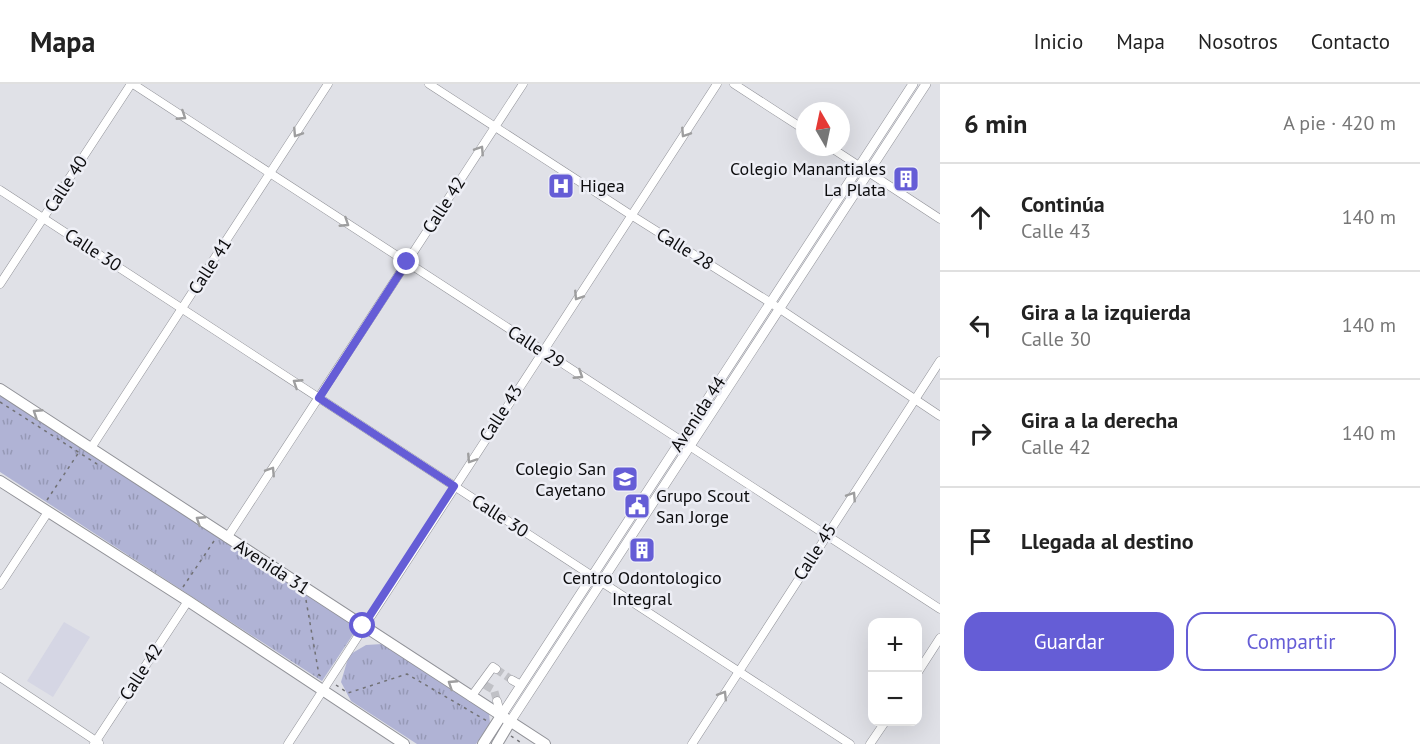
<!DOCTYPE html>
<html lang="es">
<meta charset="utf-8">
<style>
:root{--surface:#fff;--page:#f6f6f6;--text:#222;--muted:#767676;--line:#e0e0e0;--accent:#655dd6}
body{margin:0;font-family:"PT Sans",sans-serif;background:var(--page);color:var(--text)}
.controls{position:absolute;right:18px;bottom:18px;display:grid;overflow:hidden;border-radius:12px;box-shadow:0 6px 24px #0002}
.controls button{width:54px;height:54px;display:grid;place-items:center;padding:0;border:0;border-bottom:2px solid var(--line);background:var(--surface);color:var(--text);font:30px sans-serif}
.compass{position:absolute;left:796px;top:18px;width:54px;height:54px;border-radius:50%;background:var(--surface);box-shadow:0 6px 24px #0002;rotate:351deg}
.stop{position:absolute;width:18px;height:18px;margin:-14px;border:4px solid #655dd6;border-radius:50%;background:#fff}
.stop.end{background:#655dd6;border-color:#fff;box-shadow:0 2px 6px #0008}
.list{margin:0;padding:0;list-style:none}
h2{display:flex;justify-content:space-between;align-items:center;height:78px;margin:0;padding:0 24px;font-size:26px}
h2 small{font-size:20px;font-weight:400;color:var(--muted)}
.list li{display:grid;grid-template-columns:39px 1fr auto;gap:18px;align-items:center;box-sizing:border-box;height:108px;padding:0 24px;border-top:2px solid var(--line)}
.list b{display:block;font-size:22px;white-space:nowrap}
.list p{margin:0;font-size:20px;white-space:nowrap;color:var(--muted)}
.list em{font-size:20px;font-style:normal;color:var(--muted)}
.actions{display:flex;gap:12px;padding:18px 24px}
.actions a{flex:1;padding:14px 0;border:2px solid var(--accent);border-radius:18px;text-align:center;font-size:21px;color:var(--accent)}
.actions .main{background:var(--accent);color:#fff}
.icon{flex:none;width:33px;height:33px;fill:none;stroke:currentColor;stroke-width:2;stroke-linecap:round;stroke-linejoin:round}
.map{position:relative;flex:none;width:940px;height:660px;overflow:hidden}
header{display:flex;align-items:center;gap:36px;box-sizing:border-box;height:84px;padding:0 30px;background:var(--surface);border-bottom:2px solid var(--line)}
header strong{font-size:28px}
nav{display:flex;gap:33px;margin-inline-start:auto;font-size:21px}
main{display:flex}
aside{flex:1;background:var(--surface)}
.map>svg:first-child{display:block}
</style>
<header>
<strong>Mapa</strong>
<nav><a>Inicio</a><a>Mapa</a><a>Nosotros</a><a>Contacto</a></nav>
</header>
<main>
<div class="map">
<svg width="940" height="660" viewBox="0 0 940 660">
<defs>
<pattern id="grass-tufts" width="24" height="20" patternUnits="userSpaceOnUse" patternTransform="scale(1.5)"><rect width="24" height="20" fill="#b0b3d5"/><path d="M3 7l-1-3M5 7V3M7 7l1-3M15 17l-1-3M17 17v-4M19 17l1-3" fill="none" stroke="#9699b6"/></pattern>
</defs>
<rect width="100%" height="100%" fill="#e0e1e7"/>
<!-- built -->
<polygon fill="#d5d6e4" points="64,538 90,553 53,613 27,597"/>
<!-- grass -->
<g fill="url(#grass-tufts)">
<polygon points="0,311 358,543 322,597 0,388"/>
<polygon points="382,560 489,629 490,639 476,660 417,660 351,617 341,598 349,571 366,561"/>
</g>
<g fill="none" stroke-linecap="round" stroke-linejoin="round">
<!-- minor-tunnel -->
<g stroke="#c0c1c6" stroke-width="8" stroke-dasharray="8 4" stroke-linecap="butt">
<polyline points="496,585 512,596"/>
<polyline points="485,601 494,606 497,617"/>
</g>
<defs>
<g id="minor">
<polyline points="133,0 940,525"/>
<polyline points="429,0 631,131 771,219 940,332"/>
<polyline points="734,0 805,46"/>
<polyline points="830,63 940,135"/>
<polyline points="0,106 850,660"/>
<polyline points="0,200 131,0"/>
<polyline points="91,364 328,0"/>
<polyline points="227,454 523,0"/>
<polyline points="0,501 48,428"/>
<polyline points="918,588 940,554"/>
<polyline points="0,593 99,659"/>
<polyline points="512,596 521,601"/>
<polyline points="471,613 493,583 496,585"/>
<polyline points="497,617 501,632"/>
<polyline points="94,660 188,517"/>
<polyline points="288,660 717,0"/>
<polyline points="692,660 940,277"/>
<polyline points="870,660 885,638"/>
</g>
<g id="major">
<polyline points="501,632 913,0"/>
<polyline points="510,638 926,0"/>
</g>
<g id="highway">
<polyline points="0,305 545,660"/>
<polyline points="0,397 188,517 404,660"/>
<polyline points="483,660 501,632"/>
<polyline points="497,660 510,638"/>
</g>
</defs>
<!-- minor casing -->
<use href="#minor" stroke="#919298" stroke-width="9"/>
<!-- major casing -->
<use href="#major" stroke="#919298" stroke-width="10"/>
<!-- highway casing -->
<use href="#highway" stroke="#919298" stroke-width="12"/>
<!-- path -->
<g stroke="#717175" stroke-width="1.5" stroke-dasharray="3 4.5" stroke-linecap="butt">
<polyline points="0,318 97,380"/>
<polyline points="47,416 79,368"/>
<polyline points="183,503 214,457"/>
<polyline points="306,516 319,591 321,592"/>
<polyline points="336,601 348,609 407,590 487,637"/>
<polyline points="511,652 523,660"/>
</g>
<!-- minor -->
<use href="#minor" stroke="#fff" stroke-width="8"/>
<!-- major -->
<use href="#major" stroke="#fff" stroke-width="9"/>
<!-- highway -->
<use href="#highway" stroke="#fff" stroke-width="10"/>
</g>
<!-- one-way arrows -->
<defs><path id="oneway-chevron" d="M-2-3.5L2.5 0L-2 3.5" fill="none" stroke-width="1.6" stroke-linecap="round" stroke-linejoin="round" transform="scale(1.5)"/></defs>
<g stroke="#9e9e9f">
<use href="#oneway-chevron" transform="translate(182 32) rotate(33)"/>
<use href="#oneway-chevron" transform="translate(297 49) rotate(123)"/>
<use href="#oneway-chevron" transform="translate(685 49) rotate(123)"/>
<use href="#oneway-chevron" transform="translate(480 66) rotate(-57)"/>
<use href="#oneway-chevron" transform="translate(345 139) rotate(33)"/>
<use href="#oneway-chevron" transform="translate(578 212) rotate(123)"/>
<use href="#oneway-chevron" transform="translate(579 291) rotate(33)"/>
<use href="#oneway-chevron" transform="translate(297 299) rotate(-147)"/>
<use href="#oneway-chevron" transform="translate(37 329) rotate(-147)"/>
<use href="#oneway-chevron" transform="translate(471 375) rotate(123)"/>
<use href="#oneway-chevron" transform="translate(271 387) rotate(-57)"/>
<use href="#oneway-chevron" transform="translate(852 412) rotate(-57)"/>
<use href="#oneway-chevron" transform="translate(200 436) rotate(-147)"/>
<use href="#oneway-chevron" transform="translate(452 600) rotate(-147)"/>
<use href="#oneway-chevron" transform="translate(723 611) rotate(-58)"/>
</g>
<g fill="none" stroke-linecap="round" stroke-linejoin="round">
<!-- route -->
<polyline stroke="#655dd6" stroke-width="8" points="363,542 454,402 319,314 407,178"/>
</g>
<!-- icons -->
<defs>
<symbol id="building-square" viewBox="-11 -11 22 22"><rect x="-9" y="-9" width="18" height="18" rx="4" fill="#655dd6" stroke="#edeef5"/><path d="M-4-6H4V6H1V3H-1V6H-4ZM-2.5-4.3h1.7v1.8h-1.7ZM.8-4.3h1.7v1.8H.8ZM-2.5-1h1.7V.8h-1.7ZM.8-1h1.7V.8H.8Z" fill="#fff"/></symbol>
<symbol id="hospital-square" viewBox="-11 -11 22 22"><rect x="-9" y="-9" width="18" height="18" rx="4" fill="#655dd6" stroke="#edeef5"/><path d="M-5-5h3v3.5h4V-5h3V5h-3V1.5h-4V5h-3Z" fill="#fff"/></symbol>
<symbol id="school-square" viewBox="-11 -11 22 22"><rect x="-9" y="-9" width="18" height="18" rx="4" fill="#655dd6" stroke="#edeef5"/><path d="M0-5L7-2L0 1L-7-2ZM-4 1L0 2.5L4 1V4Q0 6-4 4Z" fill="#fff"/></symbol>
<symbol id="civic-square" viewBox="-11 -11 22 22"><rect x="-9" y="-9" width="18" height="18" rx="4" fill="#655dd6" stroke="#edeef5"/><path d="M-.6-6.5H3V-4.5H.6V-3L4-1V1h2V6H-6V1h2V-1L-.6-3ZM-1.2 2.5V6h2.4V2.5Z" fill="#fff"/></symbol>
</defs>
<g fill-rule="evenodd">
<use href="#building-square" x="891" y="80" width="30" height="30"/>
<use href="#hospital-square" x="546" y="87" width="30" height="30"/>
<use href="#school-square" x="610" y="380" width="30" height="30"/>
<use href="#civic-square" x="622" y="407" width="30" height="30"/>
<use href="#building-square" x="627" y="451" width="30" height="30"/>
</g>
<g text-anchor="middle" stroke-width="5" stroke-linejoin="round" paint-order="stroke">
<!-- poi labels -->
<g font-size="18" fill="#0c0c0e" stroke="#edeef5" text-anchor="end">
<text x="886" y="91">Colegio Manantiales<tspan x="886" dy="21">La Plata</tspan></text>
<text x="580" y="108" text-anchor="start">Higea</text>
<text x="606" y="391">Colegio San<tspan x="606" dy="21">Cayetano</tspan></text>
<text x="656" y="418" text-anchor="start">Grupo Scout<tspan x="656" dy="21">San Jorge</tspan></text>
<text x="642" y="500" text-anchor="middle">Centro Odontologico<tspan x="642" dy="21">Integral</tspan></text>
</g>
<!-- street labels -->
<g font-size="18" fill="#0c0c0e" stroke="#edeef5">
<text transform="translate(66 100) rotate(-57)" y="6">Calle 40</text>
<text transform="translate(444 121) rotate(-57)" y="6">Calle 42</text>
<text transform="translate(685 165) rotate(32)" y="6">Calle 28</text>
<text transform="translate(93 166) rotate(33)" y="6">Calle 30</text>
<text transform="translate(210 182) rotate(-57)" y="6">Calle 41</text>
<text transform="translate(536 263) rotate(33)" y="6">Calle 29</text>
<text transform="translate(501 329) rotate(-57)" y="6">Calle 43</text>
<text transform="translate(698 330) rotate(-57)" y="6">Avenida 44</text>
<text transform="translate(500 432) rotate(33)" y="6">Calle 30</text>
<text transform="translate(815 468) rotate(-57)" y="6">Calle 45</text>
<text transform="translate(272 483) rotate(33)" y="6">Avenida 31</text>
<text transform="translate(141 588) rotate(-57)" y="6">Calle 42</text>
</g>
</g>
</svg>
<div class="controls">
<button>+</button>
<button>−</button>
</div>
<svg class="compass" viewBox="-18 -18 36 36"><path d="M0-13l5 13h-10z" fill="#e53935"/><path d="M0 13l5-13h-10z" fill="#767676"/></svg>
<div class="stop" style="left:363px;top:542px"></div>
<div class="stop end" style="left:407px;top:178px"></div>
</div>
<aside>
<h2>6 min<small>A pie · 420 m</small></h2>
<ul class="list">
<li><svg class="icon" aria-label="ahead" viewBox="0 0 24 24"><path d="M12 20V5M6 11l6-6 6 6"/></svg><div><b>Continúa</b><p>Calle 43</p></div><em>140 m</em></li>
<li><svg class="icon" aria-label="left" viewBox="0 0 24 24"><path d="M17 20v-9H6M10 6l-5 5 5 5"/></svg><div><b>Gira a la izquierda</b><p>Calle 30</p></div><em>140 m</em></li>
<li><svg class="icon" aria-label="right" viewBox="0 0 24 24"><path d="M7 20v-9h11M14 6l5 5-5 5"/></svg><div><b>Gira a la derecha</b><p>Calle 42</p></div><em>140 m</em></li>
<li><svg class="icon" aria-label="arrive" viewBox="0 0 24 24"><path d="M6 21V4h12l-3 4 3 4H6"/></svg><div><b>Llegada al destino</b></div></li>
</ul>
<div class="actions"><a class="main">Guardar</a><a>Compartir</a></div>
</aside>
</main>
